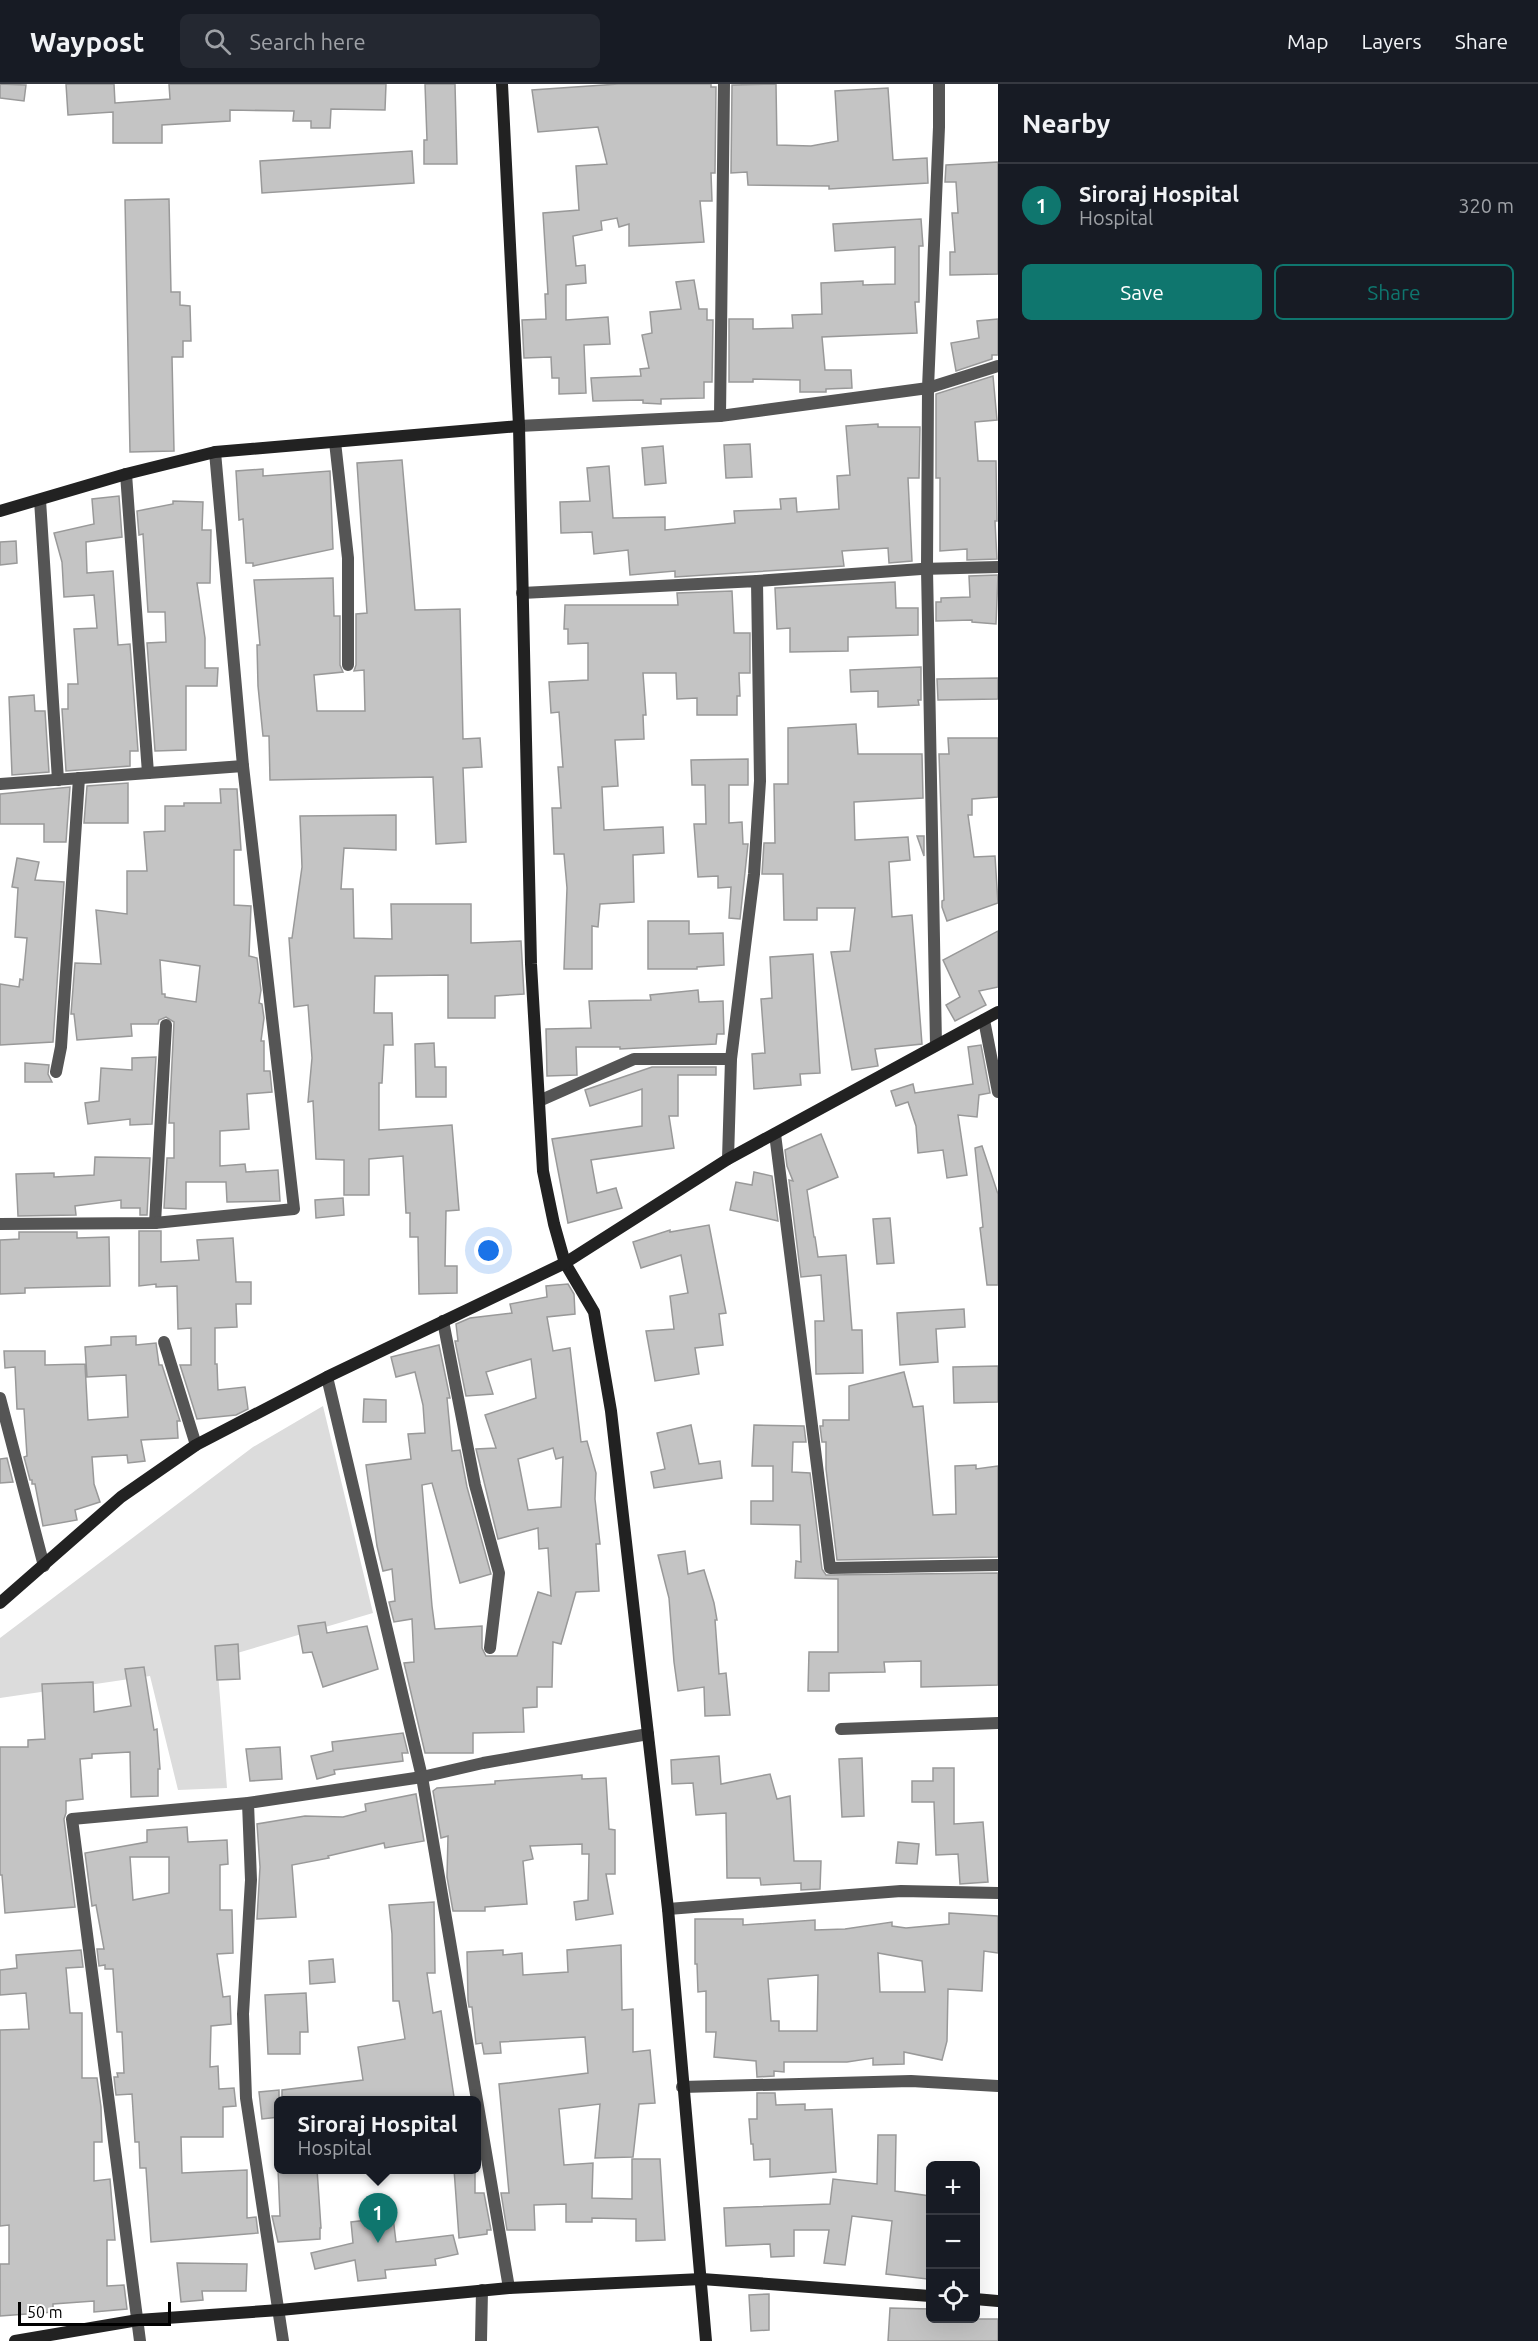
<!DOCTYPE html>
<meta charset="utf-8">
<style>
:root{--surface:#171b24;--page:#242831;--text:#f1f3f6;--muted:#9ea1a6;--line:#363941;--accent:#0f766e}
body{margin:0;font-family:Ubuntu,sans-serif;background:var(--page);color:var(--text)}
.controls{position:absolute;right:18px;bottom:18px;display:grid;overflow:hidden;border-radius:9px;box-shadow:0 6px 24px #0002}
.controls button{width:54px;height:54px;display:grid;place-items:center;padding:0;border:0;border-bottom:2px solid var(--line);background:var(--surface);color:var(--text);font:30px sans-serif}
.scale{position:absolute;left:18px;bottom:15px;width:153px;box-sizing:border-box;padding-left:6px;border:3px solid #000;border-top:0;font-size:16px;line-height:21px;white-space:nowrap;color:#000;-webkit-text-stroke:4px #fff;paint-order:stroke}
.you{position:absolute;left:489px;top:1167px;width:21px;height:21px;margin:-15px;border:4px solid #fff;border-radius:50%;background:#1a73e8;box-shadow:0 0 0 9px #1a73e833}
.badge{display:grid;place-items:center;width:39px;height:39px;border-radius:50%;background:var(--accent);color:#fff;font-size:20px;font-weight:700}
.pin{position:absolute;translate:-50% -50px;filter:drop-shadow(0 2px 3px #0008)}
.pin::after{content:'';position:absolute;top:32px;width:21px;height:18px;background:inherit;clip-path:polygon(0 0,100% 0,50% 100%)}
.popup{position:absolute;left:274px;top:2012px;width:207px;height:78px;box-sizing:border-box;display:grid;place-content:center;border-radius:9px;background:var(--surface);filter:drop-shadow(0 2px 4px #0005);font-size:20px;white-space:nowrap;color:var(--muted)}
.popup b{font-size:22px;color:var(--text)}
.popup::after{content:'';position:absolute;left:50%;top:100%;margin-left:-12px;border:12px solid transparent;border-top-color:var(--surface)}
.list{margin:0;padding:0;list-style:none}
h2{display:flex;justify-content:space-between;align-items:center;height:78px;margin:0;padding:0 24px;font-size:26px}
h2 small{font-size:20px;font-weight:400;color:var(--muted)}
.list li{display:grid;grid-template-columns:39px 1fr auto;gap:18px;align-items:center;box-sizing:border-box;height:84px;padding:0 24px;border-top:2px solid var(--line)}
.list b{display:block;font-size:22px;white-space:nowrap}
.list p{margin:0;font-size:20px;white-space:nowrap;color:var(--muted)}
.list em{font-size:20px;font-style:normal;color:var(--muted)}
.actions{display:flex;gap:12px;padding:18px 24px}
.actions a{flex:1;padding:14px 0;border:2px solid var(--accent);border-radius:9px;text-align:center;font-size:21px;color:var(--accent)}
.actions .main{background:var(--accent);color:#fff}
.icon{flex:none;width:33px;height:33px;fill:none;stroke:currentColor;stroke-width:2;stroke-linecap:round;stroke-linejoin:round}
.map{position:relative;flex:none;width:998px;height:2257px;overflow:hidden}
header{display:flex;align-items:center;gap:36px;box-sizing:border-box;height:84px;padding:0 30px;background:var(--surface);border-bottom:2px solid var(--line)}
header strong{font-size:28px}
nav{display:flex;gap:33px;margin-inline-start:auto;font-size:21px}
.search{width:420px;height:54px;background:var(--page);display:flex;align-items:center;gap:15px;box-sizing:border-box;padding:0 21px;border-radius:9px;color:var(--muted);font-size:22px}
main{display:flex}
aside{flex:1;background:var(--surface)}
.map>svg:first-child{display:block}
</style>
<header>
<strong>Waypost</strong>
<div class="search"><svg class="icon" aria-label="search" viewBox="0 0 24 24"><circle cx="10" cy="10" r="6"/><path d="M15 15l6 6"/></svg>Search here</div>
<nav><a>Map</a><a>Layers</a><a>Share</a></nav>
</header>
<main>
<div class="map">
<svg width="998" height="2257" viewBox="0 0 998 2257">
<rect width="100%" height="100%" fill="#fff"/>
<!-- green -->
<polygon fill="#dcdcdc" points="323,1322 373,1529 217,1575 227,1704 178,1706 150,1592 0,1614 0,1554 253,1363"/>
<!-- building -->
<g fill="#c4c4c4" stroke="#999" stroke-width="1.5" fill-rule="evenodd">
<polygon points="0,0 26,1 24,17 0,14"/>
<polygon points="66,0 114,0 115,19 170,15 169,0 386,0 385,26 331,25 330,44 311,44 311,37 293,37 294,27 230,26 230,37 162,41 162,59 113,59 113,28 68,31"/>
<polygon points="425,0 455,0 457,80 424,80 424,56 427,56"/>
<polygon points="618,0 711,0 711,3 716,3 715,89 711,89 712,117 700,117 704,158 629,162 629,140 619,143 617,134 601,137 602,146 573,152 576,182 585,181 586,199 566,201 566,236 608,233 610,260 584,261 586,309 559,310 559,294 552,294 551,273 524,274 522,236 546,235 545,210 548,210 543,129 579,126 576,82 607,80 598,43 538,48 532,6"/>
<polygon points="776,0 777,61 811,62 838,57 835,7 888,4 893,76 927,74 928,99 829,105 829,102 748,101 747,88 731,89 732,1"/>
<polygon points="412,67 414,99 262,109 260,77"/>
<polygon points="998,78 998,190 950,191 950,168 955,168 952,129 958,129 956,98 945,98 946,81"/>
<polygon points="169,115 171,208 180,208 180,221 190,222 191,257 183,257 183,273 172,273 174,367 130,368 125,116"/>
<polygon points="921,135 923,162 919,162 919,218 915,218 917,249 822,253 825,286 851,286 852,304 826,305 826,308 800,308 800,296 753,295 753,298 729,298 729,235 753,235 753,245 793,244 792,231 822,230 821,199 863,197 863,201 895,200 895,163 835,167 833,140"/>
<polygon points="694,196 699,225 707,225 707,236 713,236 712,298 704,298 704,314 661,315 661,320 643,319 643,316 593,317 591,294 641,292 640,285 649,284 642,251 652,249 650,228 681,225 676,198"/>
<polygon points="998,235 998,271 992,271 992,275 956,287 951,259 979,254 977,237"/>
<polygon points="993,292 997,336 975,338 978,377 996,377 997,437 995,437 997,475 967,476 967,465 940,467 940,394 936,394 936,310"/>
<polygon points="878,340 878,343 920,343 919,394 908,394 912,477 889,479 888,464 842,467 844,482 675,493 675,487 630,491 628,466 594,470 592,448 561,449 560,418 590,417 587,384 609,382 613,434 665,433 665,446 735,439 734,427 781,425 780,415 796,414 797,428 839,425 837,392 850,391 846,342"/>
<polygon points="750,360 752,393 726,394 724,361"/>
<polygon points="663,362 666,399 645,401 642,364"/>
<polygon points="402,376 415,526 460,525 463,655 480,654 482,683 463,684 466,758 436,760 433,693 270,696 269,652 263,652 258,602 257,561 260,561 254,496 333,494 334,532 340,532 340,581 343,588 314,591 317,627 365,627 364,586 354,587 356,581 356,530 367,529 357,379"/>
<polygon points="263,385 263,392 330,387 333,465 253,482 253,479 246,479 243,435 239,436 236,387"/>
<polygon points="119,412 122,453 86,458 87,489 113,487 118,561 130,560 138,667 130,667 130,682 66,687 62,625 68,625 68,600 78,600 74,545 97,544 94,511 64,513 62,478 54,449 94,440 92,415"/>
<polygon points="173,417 203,418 202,446 211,446 210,499 197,499 205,554 205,584 218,584 217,602 186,602 186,666 155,667 147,559 166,558 165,528 148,528 143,450 139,451 137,427 173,420"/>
<polygon points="16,457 17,479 0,481 0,458"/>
<polygon points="998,491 996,540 972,538 972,536 936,537 936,518 941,518 941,514 970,513 969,492"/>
<polygon points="895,498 896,524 918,524 918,551 848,553 848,567 790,568 790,544 777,545 775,504"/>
<polygon points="732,507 734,549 750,549 750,589 739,589 740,612 737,612 737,631 697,631 697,614 677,615 676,589 643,589 646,631 643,631 644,655 615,656 618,702 602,703 604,746 663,743 664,769 633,771 634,818 600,820 598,843 592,842 592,885 564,885 567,804 564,770 554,770 552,724 561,724 558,683 563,683 559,628 551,629 549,598 588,596 588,559 568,560 568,545 564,545 565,521 678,521 677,509"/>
<polygon points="921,583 921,616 918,616 919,621 878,623 878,607 851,608 850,586"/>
<polygon points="998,594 998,615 938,616 937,595"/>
<polygon points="34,611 35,627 45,627 49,688 12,691 9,613"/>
<polygon points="856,640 858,670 922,670 923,714 854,718 855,756 908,753 910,776 889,778 892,833 912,831 922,960 875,965 878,982 852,986 831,868 850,867 855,824 817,824 817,836 784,836 783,790 762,790 764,759 775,759 774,700 788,700 788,644"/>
<polygon points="948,654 998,654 998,713 972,715 972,731 968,731 974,773 995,772 998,819 947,837 942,823 942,817 944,816 939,670 949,670"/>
<polygon points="748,675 748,701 729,701 729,739 742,738 743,760 748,760 740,835 729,834 731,803 718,804 718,792 698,793 694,740 706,740 705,701 692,701 691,676"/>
<polygon points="128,699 128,739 84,739 87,702"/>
<polygon points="70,703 66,758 44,758 44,740 0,740 0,710"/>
<path d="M220 705H237L241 766H234V821L251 822 249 872 257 874 261 906 259 919 262 920 264 934 261 957H264V987H270L272 1008 247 1010 249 1045 220 1047V1082L245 1080 246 1088 278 1086 280 1117 227 1118 226 1098H186V1125L164 1124 167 1074H174V1039H169L174 938 166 933 159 936 158 940H131L132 952 77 956 74 930H71L75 879 101 880 96 826 127 830V787H147L144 748 165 747V722H184V719H221ZM160 876 200 882 196 918 165 913V910H162Z"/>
<polygon points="396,731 396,766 344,764 341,805 353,805 354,854 392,855 391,820 471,820 471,859 521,857 524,910 495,912 495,934 448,934 448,891 375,892 374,929 392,929 393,961 384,961 382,999 379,999 379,1046 452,1041 459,1126 446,1127 445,1182 457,1182 457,1209 419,1210 418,1153 410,1153 410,1129 406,1129 403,1072 369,1075 369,1111 344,1111 344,1076 316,1075 313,1017 308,1018 312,974 308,921 294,923 289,854 292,854 302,783 300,732"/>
<polygon points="917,752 924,752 924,772"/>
<polygon points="17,774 39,778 35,796 64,798 53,958 0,961 0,900 19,903 20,895 23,896 27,854 15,853 18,804 12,803"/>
<polygon points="648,837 689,837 689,850 723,849 724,881 697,883 697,885 648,885"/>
<polygon points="998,847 998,903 979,907 986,921 955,937 946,921 960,913 943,876"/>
<polygon points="813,870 820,989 800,990 801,1001 754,1005 752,970 765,969 761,915 772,914 770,873"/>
<polygon points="698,906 699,918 723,917 724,950 717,950 716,960 620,965 620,963 576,963 577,991 547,992 546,945 591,944 589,917 651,916 650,911"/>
<polygon points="434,959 435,983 446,983 446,1013 416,1013 415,960"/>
<polygon points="981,961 990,1009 979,1011 977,1033 958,1031 967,1091 947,1094 943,1066 918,1069 916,1042 908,1018 896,1022 891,1007 913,1000 915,1009 973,1000 968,963"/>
<polygon points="156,973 152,1040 130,1041 130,1035 88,1040 85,1019 99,1017 101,984 132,986 132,974"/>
<polygon points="25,979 49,981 48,990 52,998 25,998"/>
<polygon points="652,983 716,983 716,991 678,991 678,1032 669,1032 674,1064 591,1076 597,1109 616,1104 622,1124 568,1139 552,1055 642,1042 642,1005 590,1022 585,1006"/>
<polygon points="821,1050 838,1093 807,1106 814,1153 815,1153 818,1173 846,1171 852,1246 862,1246 863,1289 816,1290 815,1237 824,1237 821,1191 801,1193 789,1096 793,1097 787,1082 785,1066"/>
<polygon points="982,1062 998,1110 998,1201 987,1201 980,1144 983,1143 975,1064"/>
<polygon points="95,1073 150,1074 147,1131 140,1131 140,1124 121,1124 121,1116 75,1122 76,1131 18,1132 16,1090 54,1089 54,1093 94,1091"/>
<polygon points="754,1088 772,1092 778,1137 730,1126 736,1098 752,1101"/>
<polygon points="343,1114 344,1131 316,1134 315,1116"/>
<polygon points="890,1134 894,1179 877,1180 873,1135"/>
<polygon points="709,1141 726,1229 719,1230 723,1261 695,1264 699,1290 655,1297 646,1247 674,1245 670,1212 688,1209 681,1171 641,1184 633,1158 670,1146 670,1148"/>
<polygon points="139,1147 161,1147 161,1178 199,1176 197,1156 233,1154 236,1198 251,1198 251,1220 236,1220 237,1243 215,1244 215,1280 217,1280 218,1306 245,1303 248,1325 236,1331 197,1335 180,1281 191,1281 191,1244 178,1245 177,1202 156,1203 156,1200 139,1202"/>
<polygon points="19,1148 77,1148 77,1154 109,1153 110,1202 25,1204 25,1209 0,1210 0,1156 19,1155"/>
<path d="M568 1200 574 1210 575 1230 547 1233 553 1267 570 1264 581 1358 587 1357 596 1389 595 1415 600 1460H596L599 1507 576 1508 561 1560 553 1558 552 1603H537V1623L523 1624 524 1648 473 1649V1669H425L404 1579 414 1578 412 1535 394 1538 389 1518 395 1517 392 1485 383 1487 377 1462 366 1381 411 1375 408 1350 425 1349 423 1321 415 1288 396 1293 391 1273 439 1261 450 1314H447L452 1367 460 1366 467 1403 491 1490 460 1499 432 1399 422 1401 432 1522 435 1545 482 1542V1564L486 1572H517L538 1508 551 1512 548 1464 539 1465 538 1444 498 1455 476 1365 496 1364 485 1331 536 1314 531 1275 486 1288 493 1310 466 1312 455 1257H458L456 1240 470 1234 512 1229 510 1220 547 1213 546 1202ZM553 1364 556 1375 563 1373 561 1423 528 1426 518 1375Z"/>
<polygon points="964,1225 965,1243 936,1245 938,1278 900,1281 897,1229"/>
<polygon points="136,1252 136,1261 156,1259 159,1281 162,1281 180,1337 177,1337 178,1354 141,1356 145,1377 128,1379 127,1371 92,1373 94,1400 100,1418 75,1426 77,1436 43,1442 35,1400 32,1400 32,1396 30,1396 24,1373 27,1372 24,1325 17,1325 15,1283 5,1284 4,1267 45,1267 45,1281 85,1280 88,1336 128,1333 126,1291 87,1293 85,1263 111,1261 111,1253"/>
<polygon points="998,1282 998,1318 954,1319 953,1283"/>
<polygon points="904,1288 913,1323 923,1322 933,1431 956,1430 955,1382 976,1381 976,1385 998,1382 998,1473 837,1476 826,1385 826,1358 822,1358 820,1342 823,1342 823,1336 849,1336 849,1302"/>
<polygon points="364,1315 386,1316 386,1338 363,1338"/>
<polygon points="691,1341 699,1380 720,1377 722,1394 654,1404 651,1388 665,1385 657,1349"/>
<polygon points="754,1341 804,1342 806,1358 793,1358 792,1388 810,1389 822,1485 826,1491 998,1489 998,1601 921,1603 921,1577 884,1578 885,1588 829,1589 829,1607 808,1607 809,1568 838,1568 838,1495 795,1494 796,1477 801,1478 800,1441 751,1440 751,1417 773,1417 773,1382 752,1382"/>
<polygon points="7,1374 13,1398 0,1399 0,1375"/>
<polygon points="685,1467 688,1490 704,1486 714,1519 717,1536 715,1536 719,1590 726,1589 730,1631 705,1632 704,1603 678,1607 674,1578 669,1514 658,1471"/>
<polygon points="325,1538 327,1549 367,1542 378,1585 323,1603 312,1568 303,1569 298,1542"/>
<polygon points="238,1560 240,1595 217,1596 215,1562"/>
<polygon points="144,1583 154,1646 157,1645 160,1685 158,1685 158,1712 131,1713 130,1668 92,1670 92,1674 80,1675 83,1715 66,1717 66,1729 64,1735 75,1823 5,1829 2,1791 0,1791 0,1663 28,1663 28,1656 45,1655 42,1600 93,1598 94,1628 131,1622 125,1585"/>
<polygon points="403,1649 408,1669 402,1669 403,1677 334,1686 335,1690 317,1695 311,1672 333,1667 332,1658"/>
<polygon points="280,1663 282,1695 250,1697 246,1665"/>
<polygon points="719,1672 721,1700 770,1690 777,1715 790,1712 794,1777 821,1777 820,1805 801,1806 801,1799 761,1801 760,1794 727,1794 726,1729 696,1731 693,1699 672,1700 671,1676"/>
<polygon points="862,1674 864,1732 842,1733 839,1675"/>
<polygon points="933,1684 954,1684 954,1740 983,1738 988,1798 960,1800 958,1770 936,1771 934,1718 912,1718 912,1697 933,1697"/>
<polygon points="582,1691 582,1695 606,1694 609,1745 615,1746 615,1790 606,1790 613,1830 576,1836 574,1818 588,1816 589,1770 582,1770 582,1760 530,1762 533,1775 523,1777 527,1820 485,1823 485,1827 453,1827 447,1793 448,1752 441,1754 433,1707 437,1704 495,1700 495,1697"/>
<polygon points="416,1710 424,1757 385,1764 384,1759 328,1772 329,1774 292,1781 296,1833 257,1835 260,1783 257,1740 305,1732 343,1733 366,1727 365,1720"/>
<path d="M187 1743 188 1758 227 1756 228 1780 220 1781V1826H232L233 1869 217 1870 223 1913 230 1912 231 1940 211 1942 210 1983 218 1982 219 2005 234 2004 236 2022 223 2023V2053H181L182 2089 247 2086V2134L256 2133 258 2149 151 2158 146 2084H140L139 2058H135L132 2010 116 2011 114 1993H118L117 1989H124L122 1948H117L113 1885H105V1881L99 1882 97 1865H104L96 1821 92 1822 85 1769 147 1758V1746ZM130 1773H169V1809L133 1816Z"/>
<polygon points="898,1758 919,1760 917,1780 896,1779"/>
<polygon points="434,1818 435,1889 427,1889 433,1929 441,1927 454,2013 423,2016 282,2016 282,2006 363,1996 358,1963 405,1955 399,1917 393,1917 392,1850 389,1821"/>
<path d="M949 1829 998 1832V1869L984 1867 982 1907 948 1905 947 1957 942 1976 904 1968V1980L873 1981V1974L847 1978H784V1988L774 1987V1992L757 1993 756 1977 714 1973 716 1948H706V1907L698 1908 697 1880H695V1835H743V1841L815 1836V1846L845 1845 892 1838V1842L906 1844 949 1840ZM878 1869 922 1877 925 1908H880ZM818 1891 817 1947H779V1937H771L768 1895Z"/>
<polygon points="621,1861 622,1926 633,1925 633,1968 650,1966 655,2019 639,2020 633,2073 595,2074 600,2020 559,2025 564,2081 593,2079 592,2114 632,2115 632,2075 660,2075 665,2156 636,2157 636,2135 592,2134 592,2138 566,2138 566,2120 534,2121 535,2146 507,2146 501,2109 509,2109 499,2000 588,1989 585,1953 500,1958 501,1969 484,1970 482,1959 476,1960 472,1923 469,1923 468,1916 467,1868 503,1866 503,1871 522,1869 523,1891 568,1888 567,1866"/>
<polygon points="81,1866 83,1883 66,1884 70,1929 82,1929 82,1994 97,1994 101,2023 102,2058 94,2058 94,2097 110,2095 115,2156 107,2156 107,2202 124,2201 127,2225 94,2228 94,2217 53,2220 53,2228 0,2232 0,2180 9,2180 9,2141 0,2142 0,1946 29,1945 26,1909 0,1911 0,1886 17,1884 16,1871"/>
<polygon points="333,1875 335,1898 310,1900 309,1877"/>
<polygon points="306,1909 308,1948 300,1948 300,1970 268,1970 265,1911"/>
<polygon points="279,2006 279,2033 262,2035 259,2008"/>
<polygon points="757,2009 775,2009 776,2021 805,2020 805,2026 832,2025 836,2088 770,2093 770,2075 754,2076 753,2060 751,2060 749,2035 757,2035"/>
<polygon points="878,2051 896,2051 895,2107 930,2112 930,2163 927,2195 886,2190 892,2137 852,2132 845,2181 824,2179 829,2146 794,2146 794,2172 771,2173 770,2160 726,2162 724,2124 830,2120 833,2095 877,2100"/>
<polygon points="278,2085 317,2085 321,2144 320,2144 320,2155 278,2158 272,2132 280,2132"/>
<polygon points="454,2085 475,2085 475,2109 484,2109 491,2146 487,2146 487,2150 459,2154"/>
<polygon points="393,2133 396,2158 453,2151 458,2170 435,2175 436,2181 385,2186 386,2194 358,2197 355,2176 315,2185 311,2169 353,2159 351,2138"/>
<polygon points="177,2179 247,2180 246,2207 202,2207 203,2216 181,2218"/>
<polygon points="769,2210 769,2246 751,2247 749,2211"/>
<polygon points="890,2224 930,2225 930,2235 998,2235 998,2257 888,2257"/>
</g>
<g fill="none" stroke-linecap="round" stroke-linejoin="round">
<!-- street -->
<g stroke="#555" stroke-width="12">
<polyline points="720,332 724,0"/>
<polyline points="519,342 720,332 928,304 939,43 939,0"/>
<polyline points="335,358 348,474 348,581"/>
<polyline points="126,390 148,689"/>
<polyline points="40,416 58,696"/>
<polyline points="757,497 921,485 998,483"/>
<polyline points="522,509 757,497 760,697 754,790 731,975 728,1075"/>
<polyline points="0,700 243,682 215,368"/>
<polyline points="984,936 998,1008"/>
<polyline points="936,961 927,485 928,304 998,282"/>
<polyline points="56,988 61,963 79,694"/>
<polyline points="539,1017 634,975 731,975"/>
<polyline points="775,1050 830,1484 998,1481"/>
<polyline points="155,1139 166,941"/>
<polyline points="0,1140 155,1139 294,1125 243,682"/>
<polyline points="443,1237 475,1401 499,1489 490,1564"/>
<polyline points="164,1258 196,1361"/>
<polyline points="327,1293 422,1693 509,2204"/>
<polyline points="0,1314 44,1482"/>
<polyline points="841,1645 998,1639"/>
<polyline points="248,1719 251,1796 243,1930 246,2014 283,2257"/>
<polyline points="668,1825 901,1807 998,1809"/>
<polyline points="682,2003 911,1997 998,2002"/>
<polyline points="140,2257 72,1735 248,1719 422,1693 483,1679 648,1650"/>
<polyline points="481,2257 482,2206"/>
</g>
<!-- secondary -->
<g stroke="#222" stroke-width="12">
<polyline points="502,0 519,342 531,880 543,1087 554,1140 565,1179 594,1228 611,1327 668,1825 706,2257"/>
<polyline points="0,427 126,390 215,368 519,342"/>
<polyline points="0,1519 121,1413 196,1361 327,1293 565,1179 728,1075 998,928"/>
<polyline points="975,2215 998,2217"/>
<polyline points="15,2257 138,2236 280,2226 509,2204 702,2195 930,2212"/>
</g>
</g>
</svg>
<div class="controls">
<button>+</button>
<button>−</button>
<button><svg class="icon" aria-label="locate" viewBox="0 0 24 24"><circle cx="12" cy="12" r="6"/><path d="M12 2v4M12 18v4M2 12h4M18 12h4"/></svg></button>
</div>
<div class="scale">50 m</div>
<div class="you"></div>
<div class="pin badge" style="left:378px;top:2159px">1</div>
<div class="popup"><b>Siroraj Hospital</b>Hospital</div>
</div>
<aside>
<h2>Nearby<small></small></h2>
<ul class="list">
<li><span class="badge">1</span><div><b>Siroraj Hospital</b><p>Hospital</p></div><em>320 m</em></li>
</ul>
<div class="actions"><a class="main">Save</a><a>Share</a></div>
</aside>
</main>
